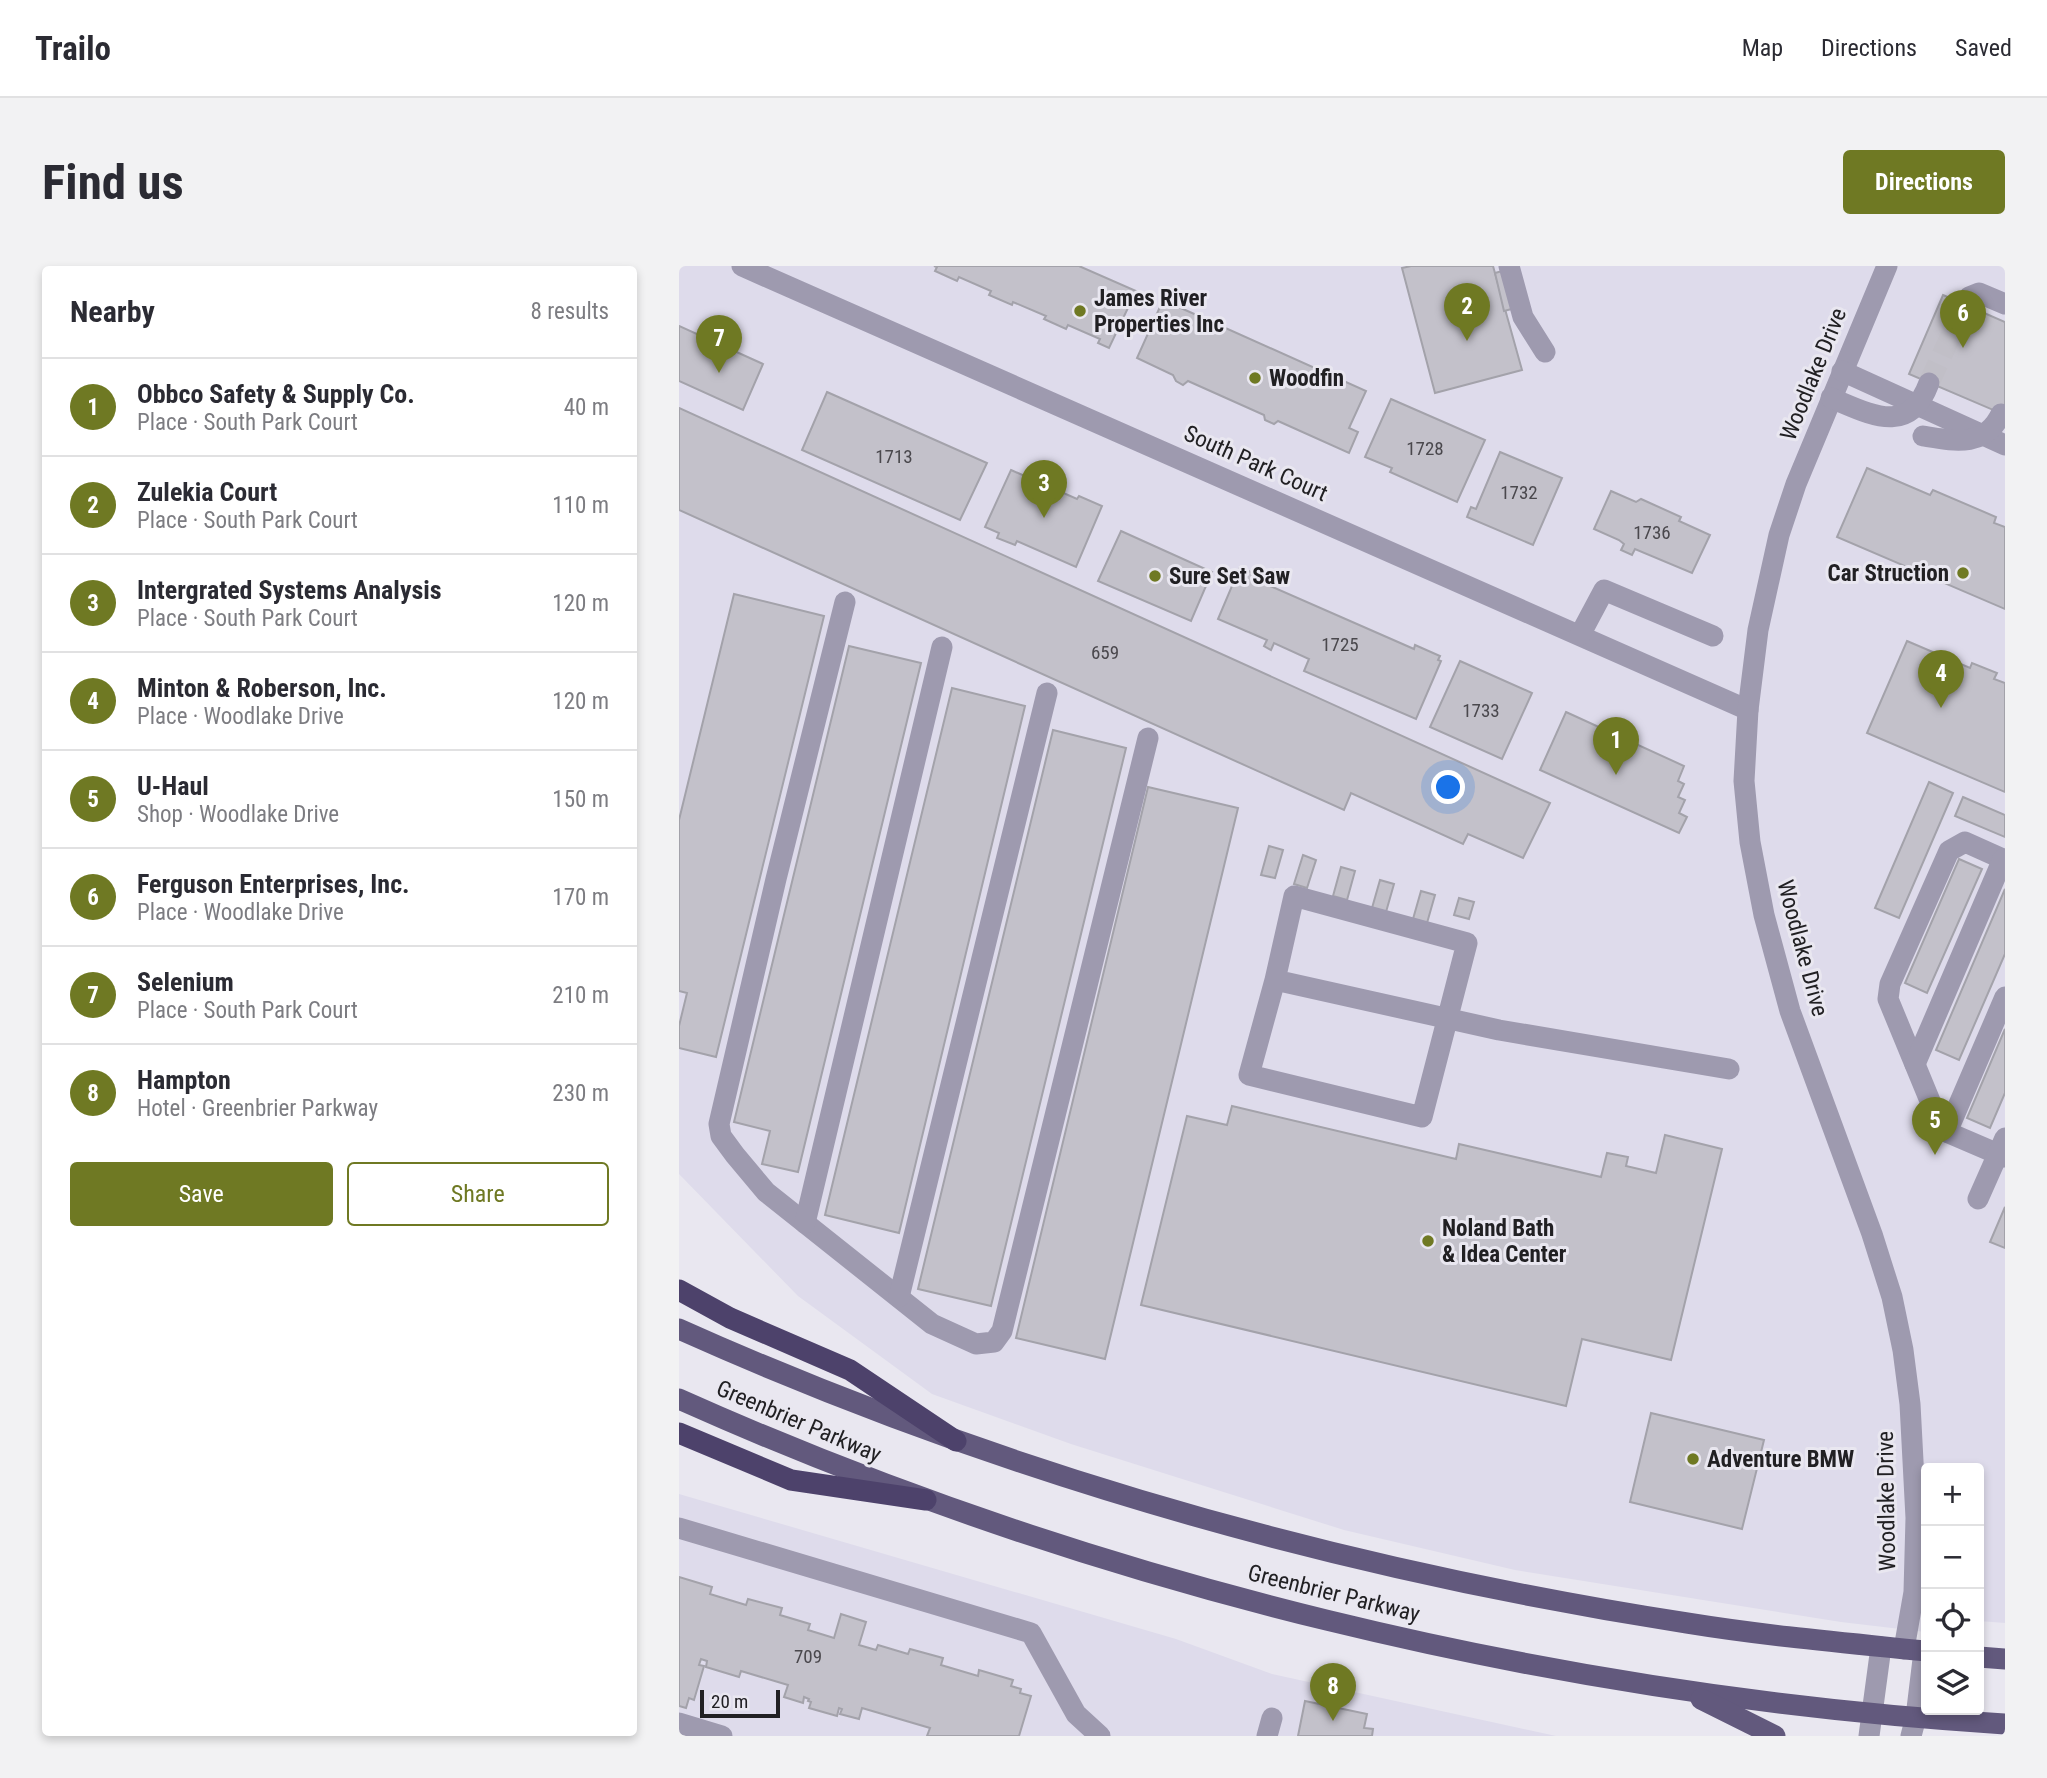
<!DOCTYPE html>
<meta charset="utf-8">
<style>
:root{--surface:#fff;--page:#f2f2f3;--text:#2b2b33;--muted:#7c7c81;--line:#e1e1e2;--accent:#6f7923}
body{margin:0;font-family:"Roboto Condensed",sans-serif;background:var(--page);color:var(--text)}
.controls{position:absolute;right:21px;bottom:21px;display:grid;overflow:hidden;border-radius:7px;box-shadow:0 4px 10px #0003}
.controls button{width:63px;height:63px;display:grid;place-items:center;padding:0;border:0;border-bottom:2px solid var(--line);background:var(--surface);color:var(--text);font:35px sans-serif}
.scale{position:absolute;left:21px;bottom:18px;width:80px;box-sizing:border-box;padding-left:7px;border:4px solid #212023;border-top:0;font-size:19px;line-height:24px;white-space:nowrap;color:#212023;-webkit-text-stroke:5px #e9e7f0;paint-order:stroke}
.you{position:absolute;left:770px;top:522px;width:24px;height:24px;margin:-18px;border:5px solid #fff;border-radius:50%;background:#1a73e8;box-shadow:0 0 0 10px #1a73e833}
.badge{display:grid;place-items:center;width:46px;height:46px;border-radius:50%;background:var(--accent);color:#fff;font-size:23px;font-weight:700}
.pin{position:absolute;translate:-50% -58px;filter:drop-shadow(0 2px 4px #0008)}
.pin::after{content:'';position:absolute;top:37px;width:24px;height:21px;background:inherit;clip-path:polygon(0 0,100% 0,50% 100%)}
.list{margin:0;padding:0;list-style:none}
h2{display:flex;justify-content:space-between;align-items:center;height:91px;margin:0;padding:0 28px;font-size:30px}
h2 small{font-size:23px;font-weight:400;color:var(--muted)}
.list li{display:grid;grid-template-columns:46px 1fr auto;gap:21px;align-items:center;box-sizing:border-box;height:98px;padding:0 28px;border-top:2px solid var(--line)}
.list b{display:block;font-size:26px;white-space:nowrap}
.list p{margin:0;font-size:23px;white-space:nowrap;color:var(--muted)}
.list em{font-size:23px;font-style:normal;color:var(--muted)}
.actions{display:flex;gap:14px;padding:21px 28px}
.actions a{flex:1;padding:16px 0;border:2px solid var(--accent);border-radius:7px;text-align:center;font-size:24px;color:var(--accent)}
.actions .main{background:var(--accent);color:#fff}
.icon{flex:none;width:38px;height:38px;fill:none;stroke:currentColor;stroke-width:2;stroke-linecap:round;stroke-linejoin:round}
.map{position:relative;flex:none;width:1326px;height:1470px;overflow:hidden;border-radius:7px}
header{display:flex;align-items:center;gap:42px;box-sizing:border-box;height:98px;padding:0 35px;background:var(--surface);border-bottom:2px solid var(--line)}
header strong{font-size:33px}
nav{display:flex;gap:38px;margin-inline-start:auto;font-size:24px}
.intro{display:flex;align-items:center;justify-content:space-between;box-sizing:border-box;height:168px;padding:0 42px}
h1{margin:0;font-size:49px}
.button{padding:18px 32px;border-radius:7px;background:var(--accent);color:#fff;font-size:24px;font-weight:700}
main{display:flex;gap:42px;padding:0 42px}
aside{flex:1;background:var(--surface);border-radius:7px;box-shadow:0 4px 10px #0003}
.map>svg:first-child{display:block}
</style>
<header>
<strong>Trailo</strong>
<nav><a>Map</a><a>Directions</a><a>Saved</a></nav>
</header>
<div class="intro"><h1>Find us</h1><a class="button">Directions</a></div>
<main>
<aside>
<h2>Nearby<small>8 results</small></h2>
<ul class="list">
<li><span class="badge">1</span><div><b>Obbco Safety &amp; Supply Co.</b><p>Place · South Park Court</p></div><em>40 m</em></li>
<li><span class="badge">2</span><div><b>Zulekia Court</b><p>Place · South Park Court</p></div><em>110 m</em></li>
<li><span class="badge">3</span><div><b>Intergrated Systems Analysis</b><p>Place · South Park Court</p></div><em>120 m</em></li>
<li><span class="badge">4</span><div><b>Minton &amp; Roberson, Inc.</b><p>Place · Woodlake Drive</p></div><em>120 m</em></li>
<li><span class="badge">5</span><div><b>U-Haul</b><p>Shop · Woodlake Drive</p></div><em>150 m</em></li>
<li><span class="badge">6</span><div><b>Ferguson Enterprises, Inc.</b><p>Place · Woodlake Drive</p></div><em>170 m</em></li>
<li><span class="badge">7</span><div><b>Selenium</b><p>Place · South Park Court</p></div><em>210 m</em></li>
<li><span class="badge">8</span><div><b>Hampton</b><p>Hotel · Greenbrier Parkway</p></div><em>230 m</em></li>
</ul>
<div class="actions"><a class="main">Save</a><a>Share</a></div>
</aside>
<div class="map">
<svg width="1326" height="1470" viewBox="0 0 1326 1470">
<rect width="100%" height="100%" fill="#e9e7f0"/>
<!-- built -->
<g fill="#dedbeb">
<polygon points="0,0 1326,0 1326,1357 1300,1355 1300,1202 1247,1202 1247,1366 1162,1356 836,1304 665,1264 392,1178 253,1128 119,1030 0,908"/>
<polygon points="0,1228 497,1373 593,1408 877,1470 43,1470 0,1457"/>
</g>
<!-- building -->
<g fill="#c3c1ca" stroke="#a3a2aa" stroke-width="2">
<polygon points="255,0 400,0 457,25 430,82 419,77 421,73 389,59 387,63 365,53 367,50 334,36 333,39 310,29 312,25 280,11 278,15 256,5 258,1"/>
<polygon points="732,0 814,0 843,104 756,127 723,2"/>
<polygon points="838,1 848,39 825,45 816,7"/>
<polygon points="1264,29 1326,56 1326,149 1230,108"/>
<polygon points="484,34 687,125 670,162 679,166 670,187 599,155 595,158 586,154 585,149 509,115 504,119 497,115 494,109 458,92"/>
<polygon points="0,60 84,98 64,144 0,115"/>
<polygon points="148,126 308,197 281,254 123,184"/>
<polygon points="712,133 806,174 778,236 711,206 713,202 686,191"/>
<polygon points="0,142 871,537 844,592 789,568 784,578 672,527 665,544 0,244"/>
<polygon points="821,186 883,212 854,279 788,251 792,241 797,243"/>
<polygon points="1188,202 1251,229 1254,224 1317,251 1315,257 1326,261 1326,343 1158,271"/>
<polygon points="332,204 398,233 400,230 423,240 397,301 338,275 336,279 318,272 320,267 306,261"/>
<polygon points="932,225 957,236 962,233 1002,251 1000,255 1031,269 1013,307 956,283 953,289 942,284 945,278 940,274 915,263"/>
<polygon points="442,265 533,306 512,355 419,315"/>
<polygon points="561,301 583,311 582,316 735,383 736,379 761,390 759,394 762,395 737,453 625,405 630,393 595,377 592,384 585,380 588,374 539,353"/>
<polygon points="55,328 145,350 37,791 0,782 0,760 8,727 0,725 0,554"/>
<polygon points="1228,375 1291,402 1293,397 1318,407 1315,413 1326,417 1326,526 1188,467"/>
<polygon points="170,380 242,397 119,906 83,898 91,865 55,856"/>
<polygon points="781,395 853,427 823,493 751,461"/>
<polygon points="273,422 346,440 220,967 146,949"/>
<polygon points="887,446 1005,500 999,515 1005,518 999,531 1006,534 1000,547 1008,551 1000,567 861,504"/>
<polygon points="374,464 447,482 312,1040 239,1023"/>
<polygon points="1250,516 1274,527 1220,652 1196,642"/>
<polygon points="469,521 559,542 426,1093 337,1072"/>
<polygon points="1284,531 1326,549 1326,571 1276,550"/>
<polygon points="590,580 604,584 596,612 582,609"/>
<polygon points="624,589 637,594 628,622 615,618"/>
<polygon points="1280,593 1303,603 1248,727 1226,717"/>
<polygon points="662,601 676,605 668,634 654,630"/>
<polygon points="701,614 715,618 707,646 693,642"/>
<polygon points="1326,623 1326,688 1280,794 1257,784"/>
<polygon points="742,625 756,629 748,657 734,653"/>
<polygon points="780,632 795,636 790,653 775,649"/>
<polygon points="1326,763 1326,827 1311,862 1288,852"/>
<polygon points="553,840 777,893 780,878 922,911 928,887 949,891 947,900 977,907 986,869 1043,883 992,1094 903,1073 887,1140 462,1039 508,850 548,859"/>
<polygon points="1326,941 1326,982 1311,976"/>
<polygon points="972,1147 1085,1174 1063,1263 951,1236"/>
<polygon points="0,1311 33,1321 31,1328 67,1339 69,1333 103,1342 101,1349 131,1358 129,1364 155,1372 162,1348 187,1356 180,1379 197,1384 199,1379 229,1388 231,1383 264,1392 262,1399 299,1410 300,1404 334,1414 332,1420 342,1423 341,1427 352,1430 340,1470 248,1470 251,1462 183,1442 180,1453 161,1448 163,1443 160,1442 158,1450 130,1442 132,1436 129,1435 130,1433 125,1431 124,1437 105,1431 109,1419 62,1405 60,1411 27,1401 28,1395 22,1393 20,1399 25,1400 15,1434 10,1432 7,1442 0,1440"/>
<polygon points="626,1435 688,1448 685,1462 694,1463 693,1470 619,1470"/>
</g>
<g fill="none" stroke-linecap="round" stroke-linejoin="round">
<!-- minor-tunnel -->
<polyline stroke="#c1bfc7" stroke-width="21" stroke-dasharray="21 10" stroke-linecap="butt" points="1250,117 1286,39"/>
<!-- minor -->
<g stroke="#9e9aaf" stroke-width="21">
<polyline points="63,0 1069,444"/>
<polyline points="830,0 844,51 866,86"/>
<polyline points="1208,0 1117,218 1100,269 1079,364 1069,444 1065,515 1071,576 1085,649 1111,745 1193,968 1213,1031 1224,1084 1231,1138 1237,1252 1235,1326 1225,1383"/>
<polyline points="1286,39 1290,31 1300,27 1326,38"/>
<polyline points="1163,105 1326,179"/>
<path d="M1152 132C1191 148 1230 171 1250 117"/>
<path d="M1244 170C1275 175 1306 182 1322 148"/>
<polyline points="166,336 97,613 40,858 42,870 56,889 87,926 253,1058 297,1078 315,1076 323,1065 469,472"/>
<polyline points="901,369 925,324 1034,370"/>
<polyline points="1326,594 1286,576 1270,585 1211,718 1209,733 1263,864 1326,891"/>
<polyline points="596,714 570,809 743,851 788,677 615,630 596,714 820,764 1050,803"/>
<polyline points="1236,798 1324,593"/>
<polyline points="1268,866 1326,731"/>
<polyline points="1299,933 1326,872"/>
<polyline points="126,957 263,381"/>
<polyline points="220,1031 368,427"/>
<polyline points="0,1262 352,1367 397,1448 421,1470"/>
<polyline points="0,1457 43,1470"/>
<polyline points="588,1470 593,1452"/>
<polyline points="1190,1470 1202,1381"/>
<polyline points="1232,1470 1237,1451 1245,1385"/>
</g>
<!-- major -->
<g stroke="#62597d" stroke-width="21">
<path d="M0 1063C321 1207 661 1303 1008 1357 1088 1370 1168 1377 1247 1385"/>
<path d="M0 1133C413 1318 875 1430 1326 1458"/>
<polyline points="1300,1391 1326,1393"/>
<polyline points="1022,1433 1096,1470"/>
</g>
<!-- highway -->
<g stroke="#4d426b" stroke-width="21">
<polyline points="0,1024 51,1052 171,1104 277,1175"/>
<polyline points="0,1167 112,1214 247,1234"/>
</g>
</g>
<!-- markers -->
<g fill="#6f7923" stroke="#e9e7f0" stroke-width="2.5">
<circle cx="401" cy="45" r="7"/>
<circle cx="576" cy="112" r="7"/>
<circle cx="1284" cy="307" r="7"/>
<circle cx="476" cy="310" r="7"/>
<circle cx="749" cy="975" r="7"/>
<circle cx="1014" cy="1193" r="7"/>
</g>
<g text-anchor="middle" stroke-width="6" stroke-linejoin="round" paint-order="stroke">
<!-- number labels -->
<g font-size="19" fill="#4a484d">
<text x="746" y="189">1728</text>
<text x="215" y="197">1713</text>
<text x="840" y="233">1732</text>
<text x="973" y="273">1736</text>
<text x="661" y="385">1725</text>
<text x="426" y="393">659</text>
<text x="802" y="451">1733</text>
<text x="129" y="1397">709</text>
</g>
<!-- poi labels -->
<g font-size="23" font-weight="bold" fill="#212023" stroke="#e9e7f0" text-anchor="start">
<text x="415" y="40">James River<tspan x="415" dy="26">Properties Inc</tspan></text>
<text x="590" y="120">Woodfin</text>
<text x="1270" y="315" text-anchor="end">Car Struction</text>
<text x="490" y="318">Sure Set Saw</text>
<text x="763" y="970">Noland Bath<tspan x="763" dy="26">&amp; Idea Center</tspan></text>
<text x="1028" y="1201">Adventure BMW</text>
</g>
<!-- street labels -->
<g font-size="23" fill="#212023" stroke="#e9e7f0">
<text transform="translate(1134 108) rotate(-68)" y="8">Woodlake Drive</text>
<text transform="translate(577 197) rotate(24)" y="8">South Park Court</text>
<text transform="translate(1124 682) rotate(75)" y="8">Woodlake Drive</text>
<text transform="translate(120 1155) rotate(23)" y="8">Greenbrier Parkway</text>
<text transform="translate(1207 1235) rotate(-91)" y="8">Woodlake Drive</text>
<text transform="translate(655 1327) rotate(14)" y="8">Greenbrier Parkway</text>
</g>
</g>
</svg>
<div class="controls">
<button>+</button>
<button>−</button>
<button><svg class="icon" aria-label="locate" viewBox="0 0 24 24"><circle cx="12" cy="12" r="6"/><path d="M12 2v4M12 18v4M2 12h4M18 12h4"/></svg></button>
<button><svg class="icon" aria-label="layers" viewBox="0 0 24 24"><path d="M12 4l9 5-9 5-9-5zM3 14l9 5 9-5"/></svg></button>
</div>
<div class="scale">20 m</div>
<div class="you"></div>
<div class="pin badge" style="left:937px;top:509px">1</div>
<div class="pin badge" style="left:788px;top:75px">2</div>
<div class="pin badge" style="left:365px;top:252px">3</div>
<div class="pin badge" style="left:1262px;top:442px">4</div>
<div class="pin badge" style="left:1256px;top:889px">5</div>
<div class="pin badge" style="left:1284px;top:82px">6</div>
<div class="pin badge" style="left:40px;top:107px">7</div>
<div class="pin badge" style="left:654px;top:1455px">8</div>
</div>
</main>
